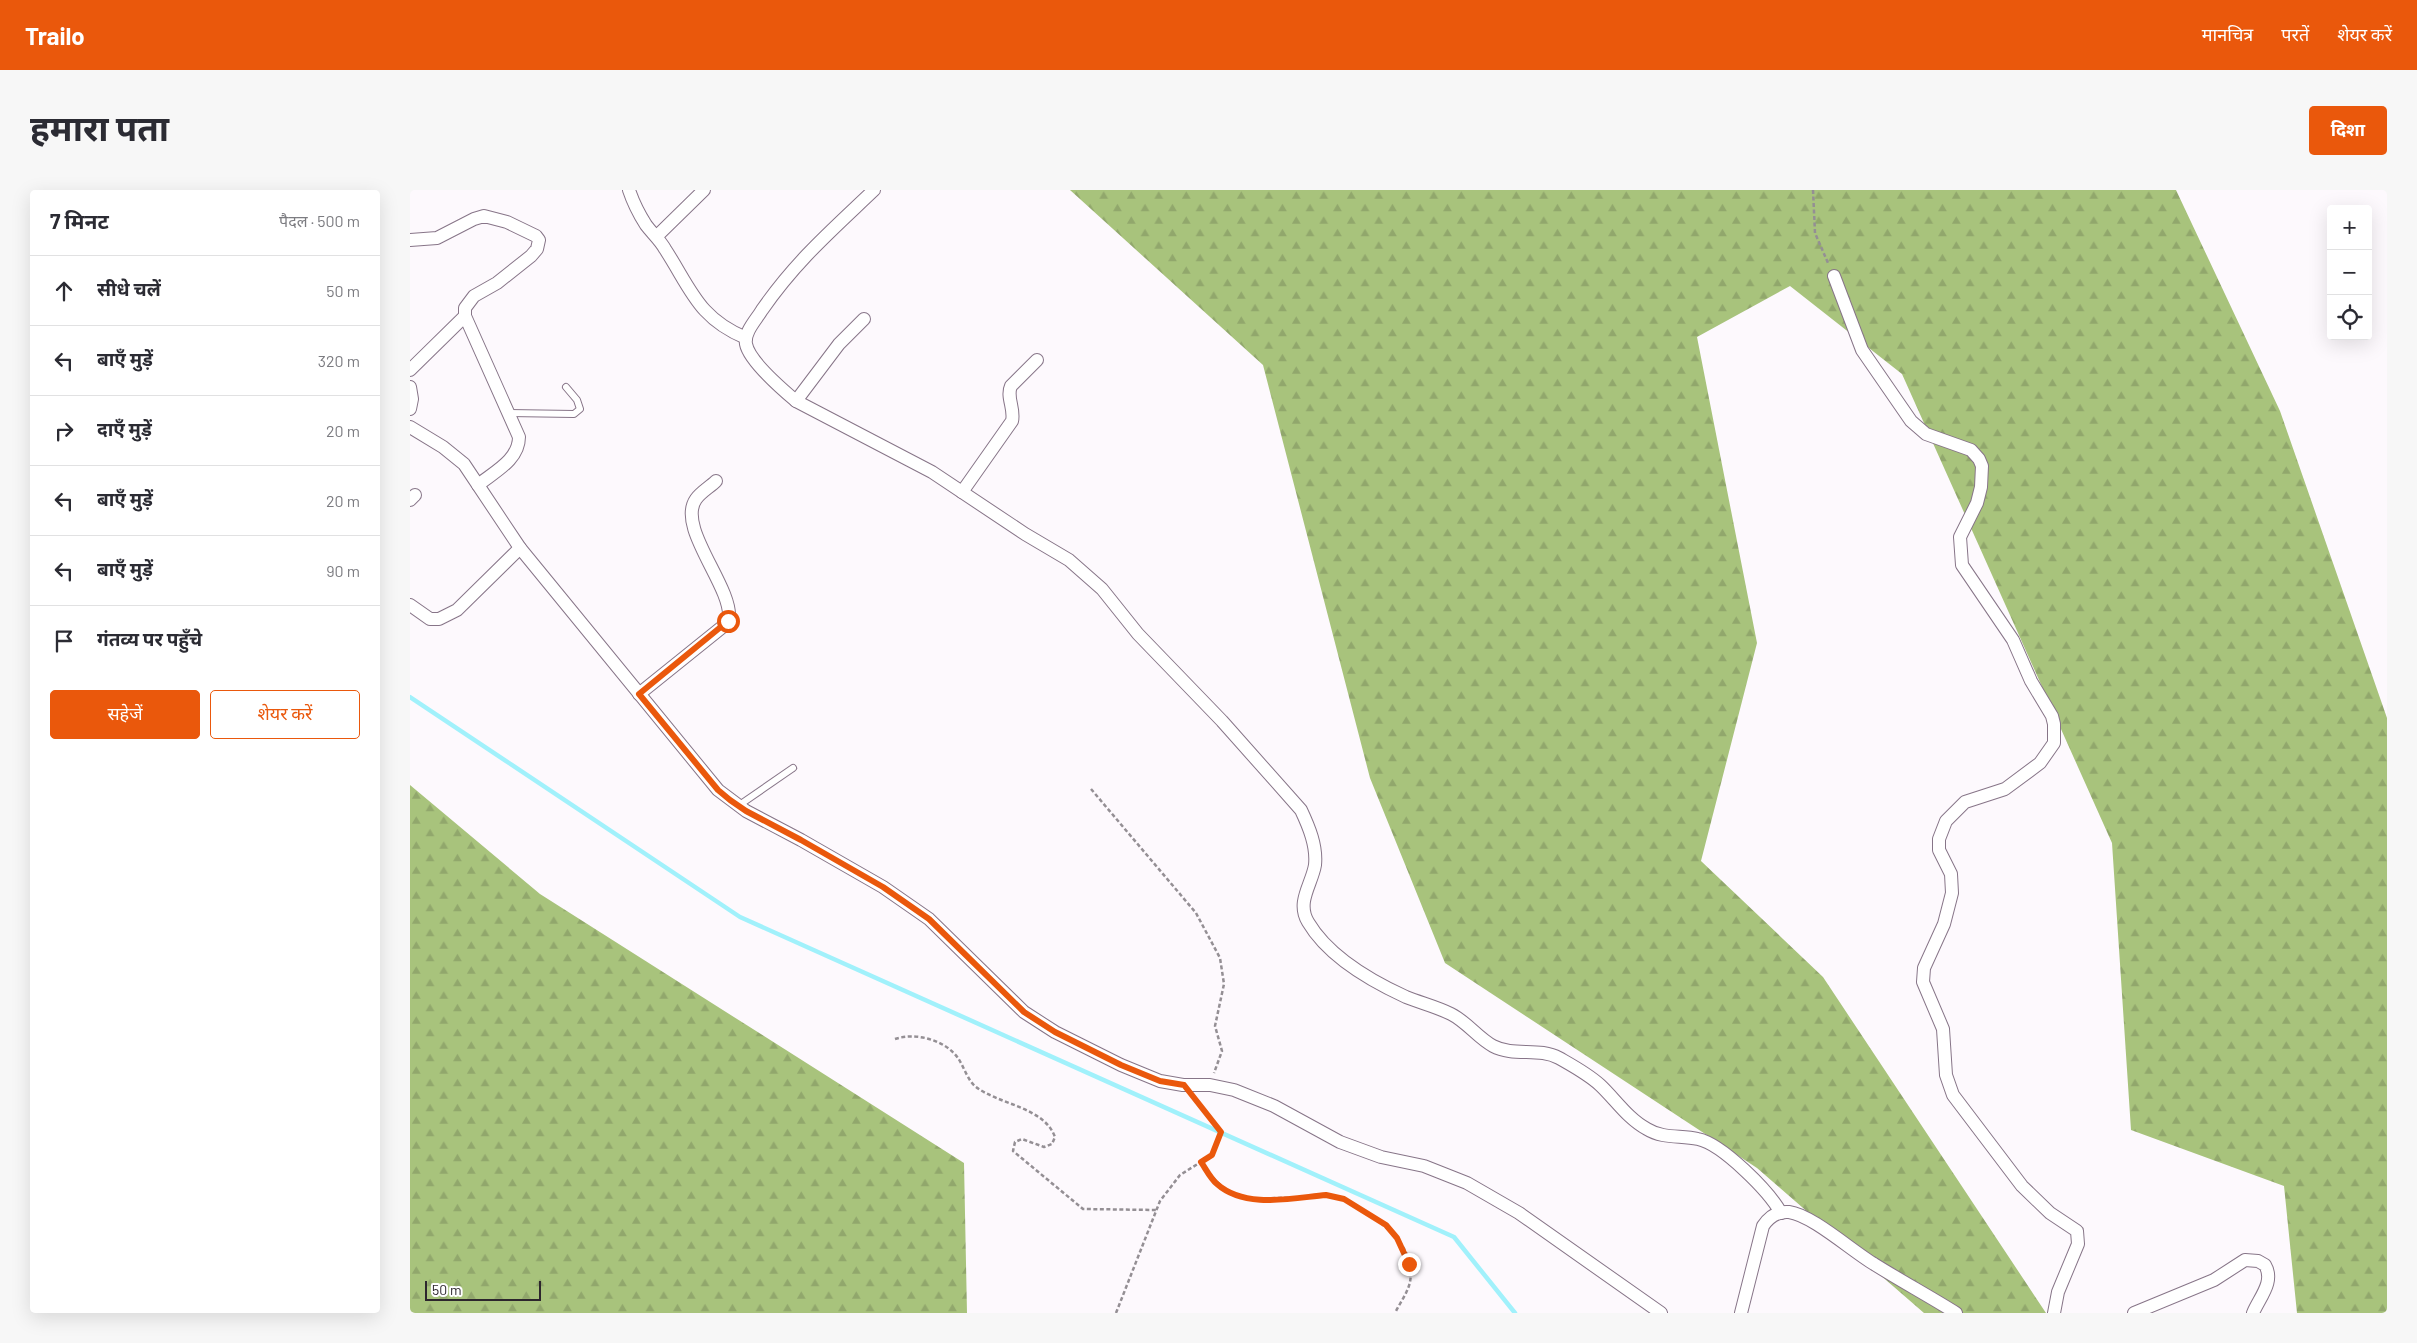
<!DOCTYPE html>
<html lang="hi">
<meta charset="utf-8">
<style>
:root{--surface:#fff;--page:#f7f7f7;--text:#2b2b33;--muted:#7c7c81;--line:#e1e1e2;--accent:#ea580c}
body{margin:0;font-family:Barlow,"Noto Sans Devanagari",sans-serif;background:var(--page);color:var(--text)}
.controls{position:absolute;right:15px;top:15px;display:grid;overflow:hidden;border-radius:5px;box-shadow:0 5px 20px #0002}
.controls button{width:45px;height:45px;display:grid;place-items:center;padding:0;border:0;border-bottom:1px solid var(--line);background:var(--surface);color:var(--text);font:25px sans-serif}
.scale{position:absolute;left:15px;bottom:12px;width:116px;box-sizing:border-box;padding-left:5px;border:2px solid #2d262d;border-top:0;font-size:14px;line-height:18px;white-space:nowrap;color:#2d262d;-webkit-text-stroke:4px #fff;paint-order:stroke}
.stop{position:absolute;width:15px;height:15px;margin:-11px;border:4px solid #ea580c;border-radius:50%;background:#fff}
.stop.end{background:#ea580c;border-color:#fff;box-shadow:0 1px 5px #0008}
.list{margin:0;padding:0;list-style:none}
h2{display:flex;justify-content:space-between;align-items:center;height:65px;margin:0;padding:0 20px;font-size:21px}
h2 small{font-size:16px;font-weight:400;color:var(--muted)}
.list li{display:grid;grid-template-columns:32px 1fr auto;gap:15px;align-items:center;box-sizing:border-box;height:70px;padding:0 20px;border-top:1px solid var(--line)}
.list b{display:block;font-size:19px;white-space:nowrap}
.list em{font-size:16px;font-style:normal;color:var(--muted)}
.actions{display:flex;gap:10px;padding:15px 20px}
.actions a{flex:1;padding:11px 0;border:1px solid var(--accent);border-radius:5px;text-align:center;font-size:18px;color:var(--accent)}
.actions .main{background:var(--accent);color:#fff}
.icon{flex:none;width:28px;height:28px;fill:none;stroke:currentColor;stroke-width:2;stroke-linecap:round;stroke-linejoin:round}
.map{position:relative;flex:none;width:1977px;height:1123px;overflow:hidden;border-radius:5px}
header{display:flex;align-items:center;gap:30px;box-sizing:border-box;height:70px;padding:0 25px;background:var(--accent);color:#fff}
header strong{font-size:24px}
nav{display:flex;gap:28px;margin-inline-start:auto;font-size:18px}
.intro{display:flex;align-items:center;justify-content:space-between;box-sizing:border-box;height:120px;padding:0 30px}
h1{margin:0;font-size:35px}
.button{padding:12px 22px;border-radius:5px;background:var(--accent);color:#fff;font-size:18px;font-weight:700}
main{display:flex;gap:30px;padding:0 30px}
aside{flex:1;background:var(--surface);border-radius:5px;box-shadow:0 5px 20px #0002}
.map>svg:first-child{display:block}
</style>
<header>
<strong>Trailo</strong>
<nav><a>मानचित्र</a><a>परतें</a><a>शेयर करें</a></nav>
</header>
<div class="intro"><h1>हमारा पता</h1><a class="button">दिशा</a></div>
<main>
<aside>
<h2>7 मिनट<small>पैदल · 500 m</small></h2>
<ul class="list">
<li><svg class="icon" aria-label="ahead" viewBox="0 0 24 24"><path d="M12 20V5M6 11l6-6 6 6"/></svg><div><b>सीधे चलें</b></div><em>50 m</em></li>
<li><svg class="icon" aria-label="left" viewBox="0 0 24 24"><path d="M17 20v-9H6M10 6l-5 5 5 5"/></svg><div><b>बाएँ मुड़ें</b></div><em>320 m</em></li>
<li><svg class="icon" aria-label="right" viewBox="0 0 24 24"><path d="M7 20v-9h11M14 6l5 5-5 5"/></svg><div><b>दाएँ मुड़ें</b></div><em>20 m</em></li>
<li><svg class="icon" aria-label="left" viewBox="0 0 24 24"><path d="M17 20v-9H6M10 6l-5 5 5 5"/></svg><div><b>बाएँ मुड़ें</b></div><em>20 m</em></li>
<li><svg class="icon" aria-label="left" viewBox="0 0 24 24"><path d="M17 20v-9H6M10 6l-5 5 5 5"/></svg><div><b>बाएँ मुड़ें</b></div><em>90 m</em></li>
<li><svg class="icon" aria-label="arrive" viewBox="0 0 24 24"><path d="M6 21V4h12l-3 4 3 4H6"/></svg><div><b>गंतव्य पर पहुँचे</b></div></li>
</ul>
<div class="actions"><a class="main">सहेजें</a><a>शेयर करें</a></div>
</aside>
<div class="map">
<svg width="1977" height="1123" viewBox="0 0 1977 1123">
<defs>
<pattern id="forest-firs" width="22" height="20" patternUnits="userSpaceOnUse" patternTransform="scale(1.25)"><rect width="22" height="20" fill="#a8c37c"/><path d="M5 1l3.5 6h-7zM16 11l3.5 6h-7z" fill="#91a76c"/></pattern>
</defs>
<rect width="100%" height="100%" fill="#fdf9fd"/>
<!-- forest -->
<g fill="url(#forest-firs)">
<polygon points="660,0 1766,0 1870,221 1977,528 1977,1123 1887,1123 1874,996 1721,940 1702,653 1492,184 1380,96 1287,147 1347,453 1291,671 1413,787 1636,1123 1514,1123 1347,978 1035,773 960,588 853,175"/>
<polygon points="0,595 130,704 554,973 557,1123 0,1123"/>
</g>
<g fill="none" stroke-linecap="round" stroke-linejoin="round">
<!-- stream -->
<polyline stroke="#a1f1fb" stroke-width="4.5" points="0,507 330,727 1044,1047 1105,1123"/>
<defs>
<g id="service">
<polyline points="99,223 164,224 170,219 167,210 156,197"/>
<polyline points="328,616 383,578"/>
</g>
<g id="minor">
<path d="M219 0C223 12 229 24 236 35 242 43 250 50 255 59 281 99 288 128 336 148"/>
<path d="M464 0C421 41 386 71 352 120 346 130 334 142 336 154 339 171 373 200 386 211L522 282 615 344 659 370 692 399 728 444 812 531 891 620C899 637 907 656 905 675 902 694 886 712 898 732 918 766 961 791 996 807 1011 813 1027 817 1041 824 1057 832 1068 848 1083 856 1104 867 1129 857 1149 868 1163 876 1178 884 1190 895 1205 909 1218 929 1237 939 1253 949 1271 945 1288 949 1312 954 1359 1001 1371 1023"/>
<polyline points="247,46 294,0"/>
<path d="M0 50 27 48 64 29 74 26 97 32 126 46 129 50 127 59 121 66 87 93 64 106 55 118V126L109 247C109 270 84 282 68 295"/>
<polyline points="1424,86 1452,160 1501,231 1516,244 1561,260 1569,269 1572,276 1571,297 1567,313 1550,347 1552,375 1603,450 1621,491 1642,526 1644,534 1644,553 1630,573 1595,599 1555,612 1536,631 1529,649 1529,660 1541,684 1542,703 1534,734 1514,778 1513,792 1533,839 1536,885 1543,905 1612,996 1640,1023 1667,1041 1668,1054 1648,1102 1644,1123"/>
<polyline points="0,180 55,126"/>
<polyline points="0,197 2,209 0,219"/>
<polyline points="386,211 429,154 454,129"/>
<polyline points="0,237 33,257 54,274 110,358 308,600 336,621 391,650 473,697 519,729 614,822 645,842 711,875 750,891 773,895 800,895 824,900 864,916 930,952 971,967 1014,976 1057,993 1109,1023 1251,1123"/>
<path d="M552 302 602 231C605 219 596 207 601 196L627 170"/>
<polyline points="0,310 5,305"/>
<polyline points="0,415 20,429 29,429 47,420 110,358"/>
<path d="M229 504 316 434 319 428C322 396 266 337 286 309 291 302 300 297 306 291"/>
<path d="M1331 1123 1353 1036C1359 1027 1367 1021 1379 1022 1402 1025 1442 1061 1464 1074 1491 1091 1519 1106 1546 1123"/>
<path d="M1724 1123 1804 1090 1835 1070 1848 1071 1855 1075C1865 1092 1849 1108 1843 1123"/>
</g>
</defs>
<!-- service casing -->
<use href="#service" stroke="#877588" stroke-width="8"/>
<!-- minor casing -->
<use href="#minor" stroke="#877588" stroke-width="14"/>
<!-- path -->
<g stroke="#948f94" stroke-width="2.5" stroke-dasharray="4 2.5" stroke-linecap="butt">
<polyline points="1403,0 1405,43 1418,73"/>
<polyline points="681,599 786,723 810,768 814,794 805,836 812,861 804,883"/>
<path d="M485 849C506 842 535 850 548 868 554 877 558 891 566 897 590 915 634 917 645 947L642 954 634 957 612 949 605 952 603 961 673 1019 746 1020"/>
<path d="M791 972C804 991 816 1004 840 1009L924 1006C934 1008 943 1014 951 1019 976 1035 1006 1058 1000 1092 998 1102 990 1113 985 1123"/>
<polyline points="706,1123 750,1011 770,985 802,965 811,943 785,910"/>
</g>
<!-- service -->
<use href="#service" stroke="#fff" stroke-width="6"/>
<!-- minor -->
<use href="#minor" stroke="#fff" stroke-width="12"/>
</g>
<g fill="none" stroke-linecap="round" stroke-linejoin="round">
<!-- route -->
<path stroke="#ea580c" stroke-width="6" d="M318 431 229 504 308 600 320 610 336 621 391 650 473 697 519 729 614 822 645 842 711 875 750 891 774 895 811 942 802 965 791 972C796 979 800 988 807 994 835 1019 882 1008 916 1005L934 1009 976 1035 987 1048 999 1074"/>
</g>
</svg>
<div class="controls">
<button>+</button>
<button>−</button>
<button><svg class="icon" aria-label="locate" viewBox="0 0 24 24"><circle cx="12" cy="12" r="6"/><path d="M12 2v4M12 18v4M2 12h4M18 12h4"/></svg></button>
</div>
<div class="scale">50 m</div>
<div class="stop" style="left:318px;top:431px"></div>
<div class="stop end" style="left:999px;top:1074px"></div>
</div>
</main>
